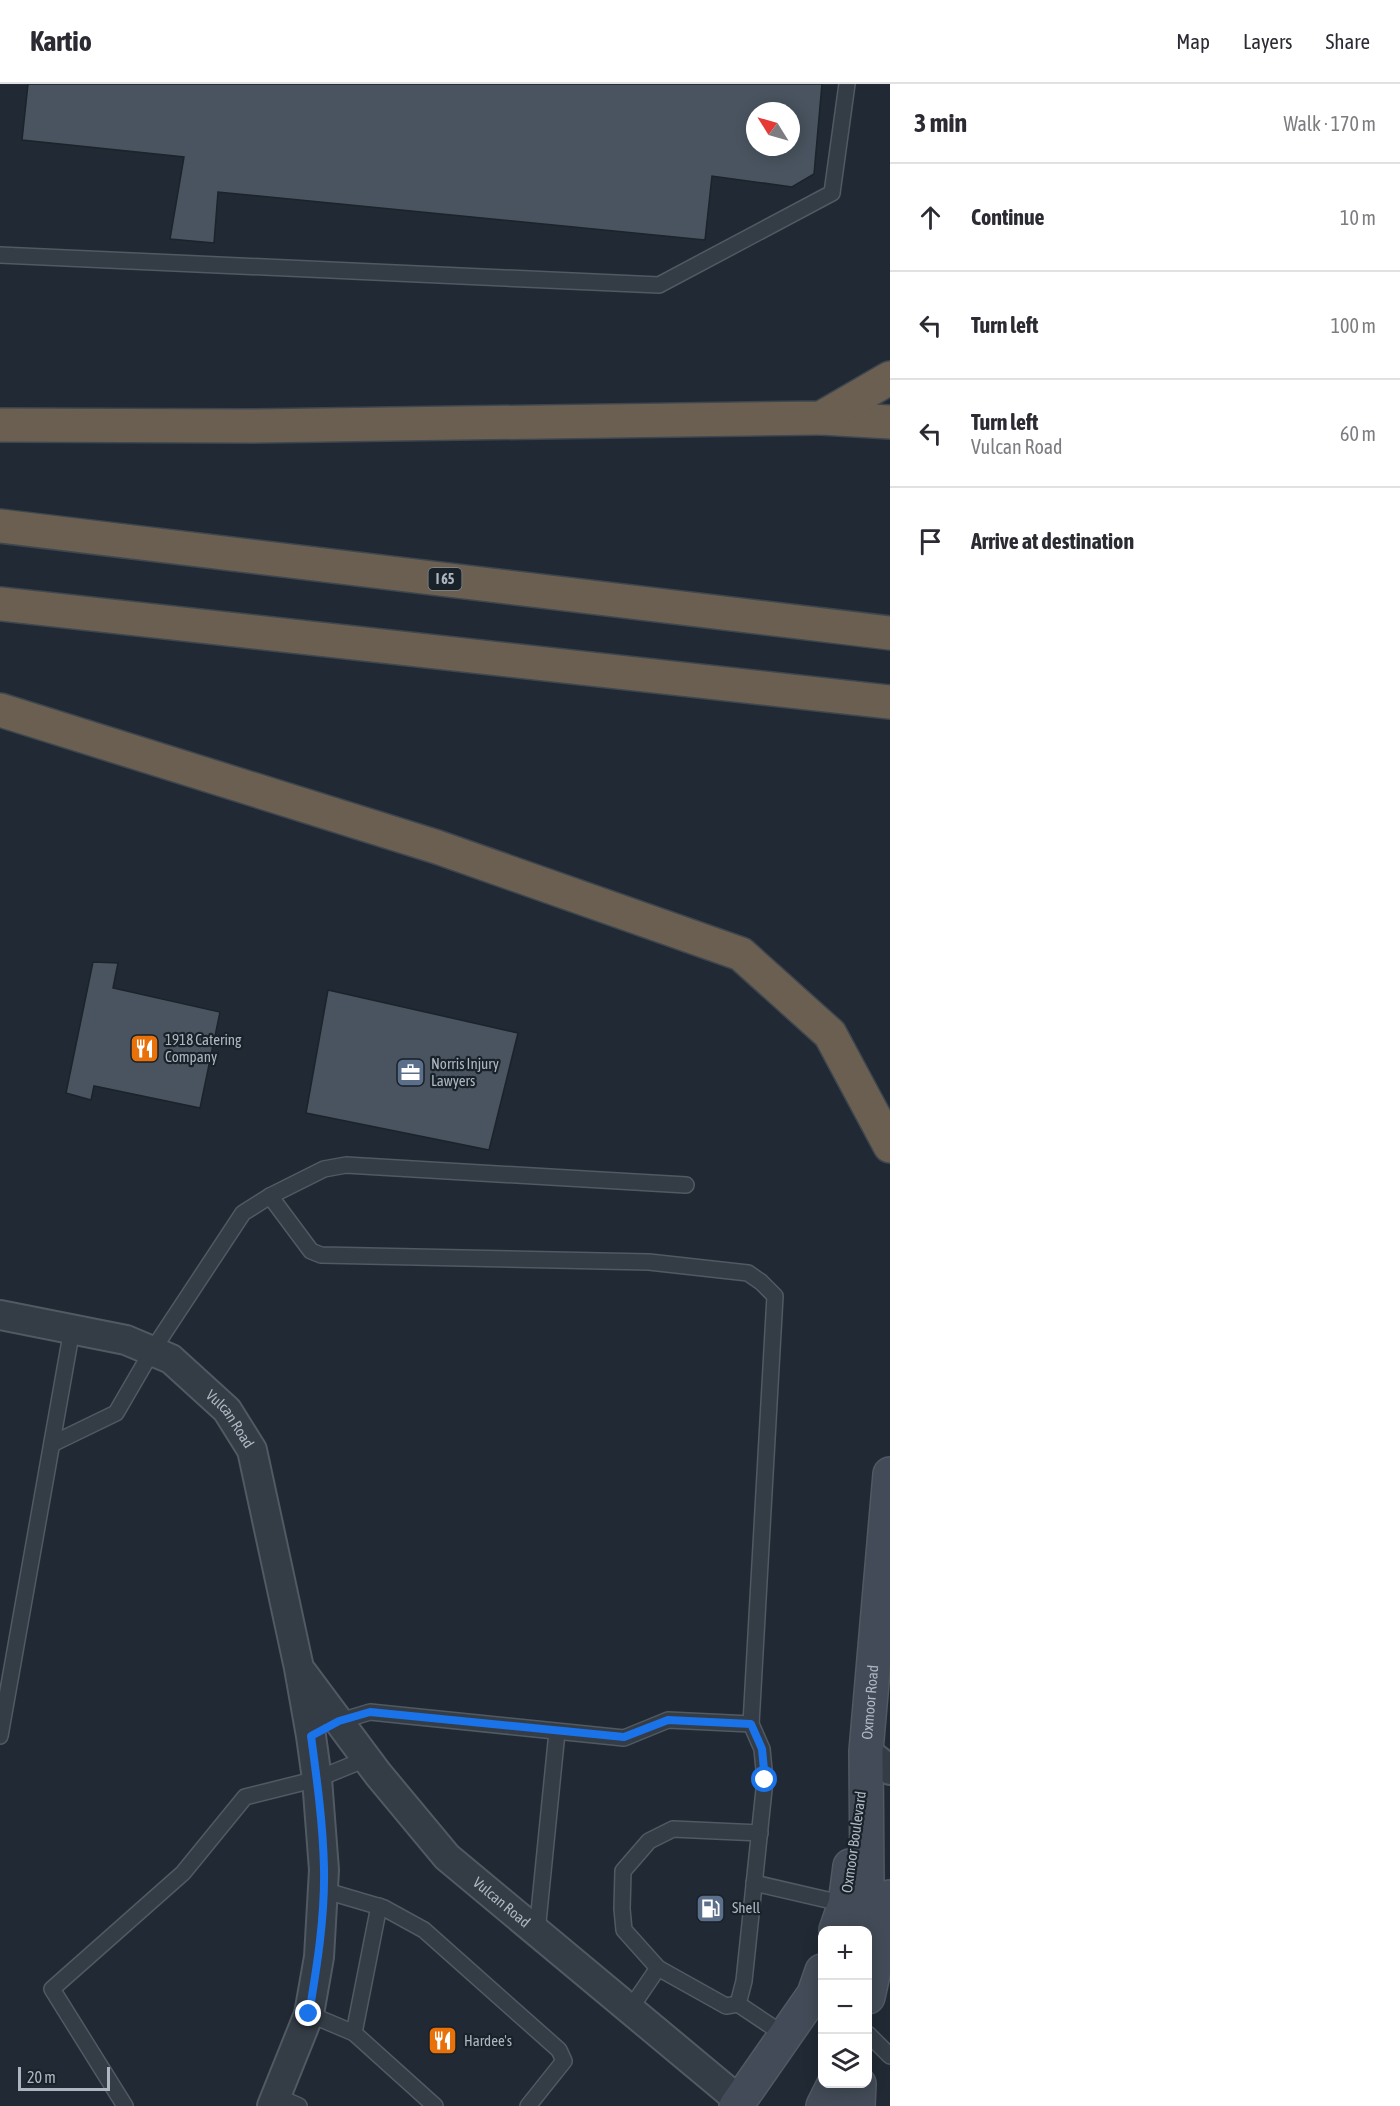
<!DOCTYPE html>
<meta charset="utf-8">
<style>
:root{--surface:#fff;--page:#f2f2f3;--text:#2b2b33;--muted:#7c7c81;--line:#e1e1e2}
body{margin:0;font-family:"Asap Condensed",sans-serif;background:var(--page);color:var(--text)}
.controls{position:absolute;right:18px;bottom:18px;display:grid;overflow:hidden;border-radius:12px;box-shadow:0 3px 15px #0003}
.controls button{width:54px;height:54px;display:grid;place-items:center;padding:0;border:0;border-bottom:2px solid var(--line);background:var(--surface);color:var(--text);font:30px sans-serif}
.compass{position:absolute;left:746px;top:18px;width:54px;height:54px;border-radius:50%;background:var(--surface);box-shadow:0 3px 15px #0003;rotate:307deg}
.scale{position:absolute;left:18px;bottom:15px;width:92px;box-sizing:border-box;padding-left:6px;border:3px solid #aeb6c2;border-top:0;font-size:16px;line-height:21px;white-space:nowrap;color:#aeb6c2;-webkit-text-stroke:4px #192129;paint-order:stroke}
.stop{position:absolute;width:18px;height:18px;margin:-14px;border:4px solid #1a73e8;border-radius:50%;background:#fff}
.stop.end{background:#1a73e8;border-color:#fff;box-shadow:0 2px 6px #0008}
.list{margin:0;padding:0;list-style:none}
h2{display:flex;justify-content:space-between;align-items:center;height:78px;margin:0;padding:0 24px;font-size:26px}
h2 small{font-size:20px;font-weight:400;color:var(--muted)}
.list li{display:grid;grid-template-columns:39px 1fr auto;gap:18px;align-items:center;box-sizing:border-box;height:108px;padding:0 24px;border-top:2px solid var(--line)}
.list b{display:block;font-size:22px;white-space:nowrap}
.list p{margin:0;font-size:20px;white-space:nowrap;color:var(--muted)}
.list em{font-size:20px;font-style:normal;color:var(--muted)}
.icon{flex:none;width:33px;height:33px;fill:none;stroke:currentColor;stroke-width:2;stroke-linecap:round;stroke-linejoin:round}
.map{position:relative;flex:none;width:890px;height:2022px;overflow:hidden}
header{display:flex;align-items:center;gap:36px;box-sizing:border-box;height:84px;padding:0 30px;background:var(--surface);border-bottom:2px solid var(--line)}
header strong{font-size:28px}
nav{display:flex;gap:33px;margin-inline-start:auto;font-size:21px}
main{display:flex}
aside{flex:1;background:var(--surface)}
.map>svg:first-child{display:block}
</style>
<header>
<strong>Kartio</strong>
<nav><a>Map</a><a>Layers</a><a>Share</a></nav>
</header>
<main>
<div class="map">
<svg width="890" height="2022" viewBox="0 0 890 2022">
<rect width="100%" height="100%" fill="#212a34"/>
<!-- building -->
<g fill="#495460" stroke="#1b232b" stroke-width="1.5" fill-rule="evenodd">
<path d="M28 0H822L814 90 792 103 712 92 705 156 218 108 214 159 170 155 184 73 22 56ZM755 27H791V63H755Z"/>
<polygon points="93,878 118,879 113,904 220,928 200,1024 94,1002 91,1016 66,1009"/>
<polygon points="328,906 518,949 489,1066 306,1029"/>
</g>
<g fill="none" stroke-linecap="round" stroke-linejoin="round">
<defs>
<g id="lane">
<polyline points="0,171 659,201 832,109 847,0"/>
<polyline points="270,1112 311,1167 321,1171 649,1178 748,1189 761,1198 775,1212 751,1640 668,1636 624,1654 370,1628 334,1639"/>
<polyline points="52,1360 116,1329 152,1267 243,1129 270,1112 324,1085 346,1081 686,1101"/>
<polyline points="0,1652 72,1245"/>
<polyline points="754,1799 845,1820"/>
<polyline points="323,1806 384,1824 424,1846 559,1966 564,1977 528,2022"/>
<polyline points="537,1848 557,1648"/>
<polyline points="658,1884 624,1846 622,1825 623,1787 649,1757 673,1745 760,1749"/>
<polyline points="738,1920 786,1952"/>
<polyline points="630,1925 658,1884 726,1922 738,1920 744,1897 765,1696 762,1665 751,1640"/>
<polyline points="309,1930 354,1949 435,2022"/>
<polyline points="354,1949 379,1822"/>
<polyline points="868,1950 890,1972"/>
<polyline points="276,2012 299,2022"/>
<polyline points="125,2022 52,1905 183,1789 245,1713 317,1695 366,1675"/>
</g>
<g id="street">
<path id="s1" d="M0 1231 126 1256 171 1275 227 1326 252 1366 299 1584 311 1652 317 1695 324 1786 319 1873 309 1930 272 2022"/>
<path id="s2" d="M302 1588 378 1690 447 1773 741 2018"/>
<polyline points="866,1667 890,1686"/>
</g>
<g id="secondary">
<polyline points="836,1846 845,1820 850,1782"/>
<path id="s3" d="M865 1846 867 1799 866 1667 890 1390"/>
<polyline points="868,1913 890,1813"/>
<polyline points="736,2022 814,1910 822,1887"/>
<polyline points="823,2022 834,2000"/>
<polyline points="858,2022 859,2000"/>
</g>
<g id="highway">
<polyline points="821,334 890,338"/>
<polyline points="0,341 250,342 821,334 890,294"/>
<polyline points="0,442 890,549"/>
<polyline points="0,520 890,618"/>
<polyline points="0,626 437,763 741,870 830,950 890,1062"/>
</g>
</defs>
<!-- lane casing -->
<use href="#lane" stroke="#515963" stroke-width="18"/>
<!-- street casing -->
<use href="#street" stroke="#515963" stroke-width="32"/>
<!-- secondary casing -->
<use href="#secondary" stroke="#515963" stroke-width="36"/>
<!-- highway casing -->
<use href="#highway" stroke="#3e464f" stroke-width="36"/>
<!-- lane -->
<use href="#lane" stroke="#343c45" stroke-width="15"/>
<!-- street -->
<use href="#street" stroke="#343c45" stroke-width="28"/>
<!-- secondary -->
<use href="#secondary" stroke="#424b57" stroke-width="33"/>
<!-- highway -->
<use href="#highway" stroke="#6a5f51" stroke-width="33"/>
</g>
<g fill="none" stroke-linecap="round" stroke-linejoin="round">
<!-- route -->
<path stroke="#1a73e8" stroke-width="8" d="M309 1930C317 1882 325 1833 324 1784 323 1740 317 1696 311 1652L339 1637 370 1628 624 1653 668 1636 751 1640 762 1665 765 1696"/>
</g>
<!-- icons -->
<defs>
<symbol id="restaurant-square" viewBox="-11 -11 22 22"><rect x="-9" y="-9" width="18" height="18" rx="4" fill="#e8710a" stroke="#192129"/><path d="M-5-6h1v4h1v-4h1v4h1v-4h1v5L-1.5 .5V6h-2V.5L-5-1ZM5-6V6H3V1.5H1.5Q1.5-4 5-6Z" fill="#fff"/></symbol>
<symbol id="office-square" viewBox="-11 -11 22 22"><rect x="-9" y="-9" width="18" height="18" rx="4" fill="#5c6f8a" stroke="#192129"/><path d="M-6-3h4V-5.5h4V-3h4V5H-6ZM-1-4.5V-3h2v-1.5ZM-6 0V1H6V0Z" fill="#fff"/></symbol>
<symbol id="fuel-square" viewBox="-11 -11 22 22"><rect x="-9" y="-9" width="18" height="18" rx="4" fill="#5c6f8a" stroke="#192129"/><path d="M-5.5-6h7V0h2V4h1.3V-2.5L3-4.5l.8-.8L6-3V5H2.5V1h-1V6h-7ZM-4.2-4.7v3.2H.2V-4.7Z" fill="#fff"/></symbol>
</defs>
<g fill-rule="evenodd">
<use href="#restaurant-square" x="128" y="948" width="33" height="33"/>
<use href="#office-square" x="394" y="972" width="33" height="33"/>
<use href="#fuel-square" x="694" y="1808" width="33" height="33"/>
<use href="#restaurant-square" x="426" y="1940" width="33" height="33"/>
</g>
<g text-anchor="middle" stroke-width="4.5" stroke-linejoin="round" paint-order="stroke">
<!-- shield labels -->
<rect fill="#192129" stroke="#818994" stroke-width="1.5" x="428.5" y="484" width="33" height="22" rx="4.5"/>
<g font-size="14" font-weight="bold" fill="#aeb6c2">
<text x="445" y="500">I 65</text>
</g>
<!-- poi labels -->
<g font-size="15" fill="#aeb6c2" stroke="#192129" text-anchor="start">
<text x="165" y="961">1918 Catering<tspan x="165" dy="17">Company</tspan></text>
<text x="431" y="985">Norris Injury<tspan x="431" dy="17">Lawyers</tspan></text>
<text x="732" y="1829">Shell</text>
<text x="464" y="1962">Hardee's</text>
</g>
<!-- street labels -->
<g font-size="15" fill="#aeb6c2" stroke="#192129">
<text dy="5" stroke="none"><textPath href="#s1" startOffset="262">Vulcan Road</textPath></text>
<text dy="5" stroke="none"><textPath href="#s3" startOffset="228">Oxmoor Road</textPath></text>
<text transform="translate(854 1758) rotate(-82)" y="5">Oxmoor Boulevard</text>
<text dy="5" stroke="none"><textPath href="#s2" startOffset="306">Vulcan Road</textPath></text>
</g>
</g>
</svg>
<div class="controls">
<button>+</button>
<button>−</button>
<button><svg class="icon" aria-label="layers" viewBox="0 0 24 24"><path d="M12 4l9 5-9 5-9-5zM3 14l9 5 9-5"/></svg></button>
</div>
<svg class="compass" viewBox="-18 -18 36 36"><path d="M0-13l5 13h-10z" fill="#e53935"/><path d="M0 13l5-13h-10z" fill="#7c7c81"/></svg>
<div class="scale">20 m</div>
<div class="stop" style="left:765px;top:1696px"></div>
<div class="stop end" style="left:309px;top:1930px"></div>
</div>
<aside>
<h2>3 min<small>Walk · 170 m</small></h2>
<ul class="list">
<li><svg class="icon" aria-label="ahead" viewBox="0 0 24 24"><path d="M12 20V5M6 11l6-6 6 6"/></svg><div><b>Continue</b></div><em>10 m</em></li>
<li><svg class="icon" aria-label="left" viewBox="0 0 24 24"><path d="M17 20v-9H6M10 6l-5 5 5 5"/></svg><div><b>Turn left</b></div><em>100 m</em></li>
<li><svg class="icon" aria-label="left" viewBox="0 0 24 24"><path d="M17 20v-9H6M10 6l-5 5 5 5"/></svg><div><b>Turn left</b><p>Vulcan Road</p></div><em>60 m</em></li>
<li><svg class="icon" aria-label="arrive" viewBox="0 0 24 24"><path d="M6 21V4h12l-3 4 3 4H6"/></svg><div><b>Arrive at destination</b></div></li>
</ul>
</aside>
</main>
